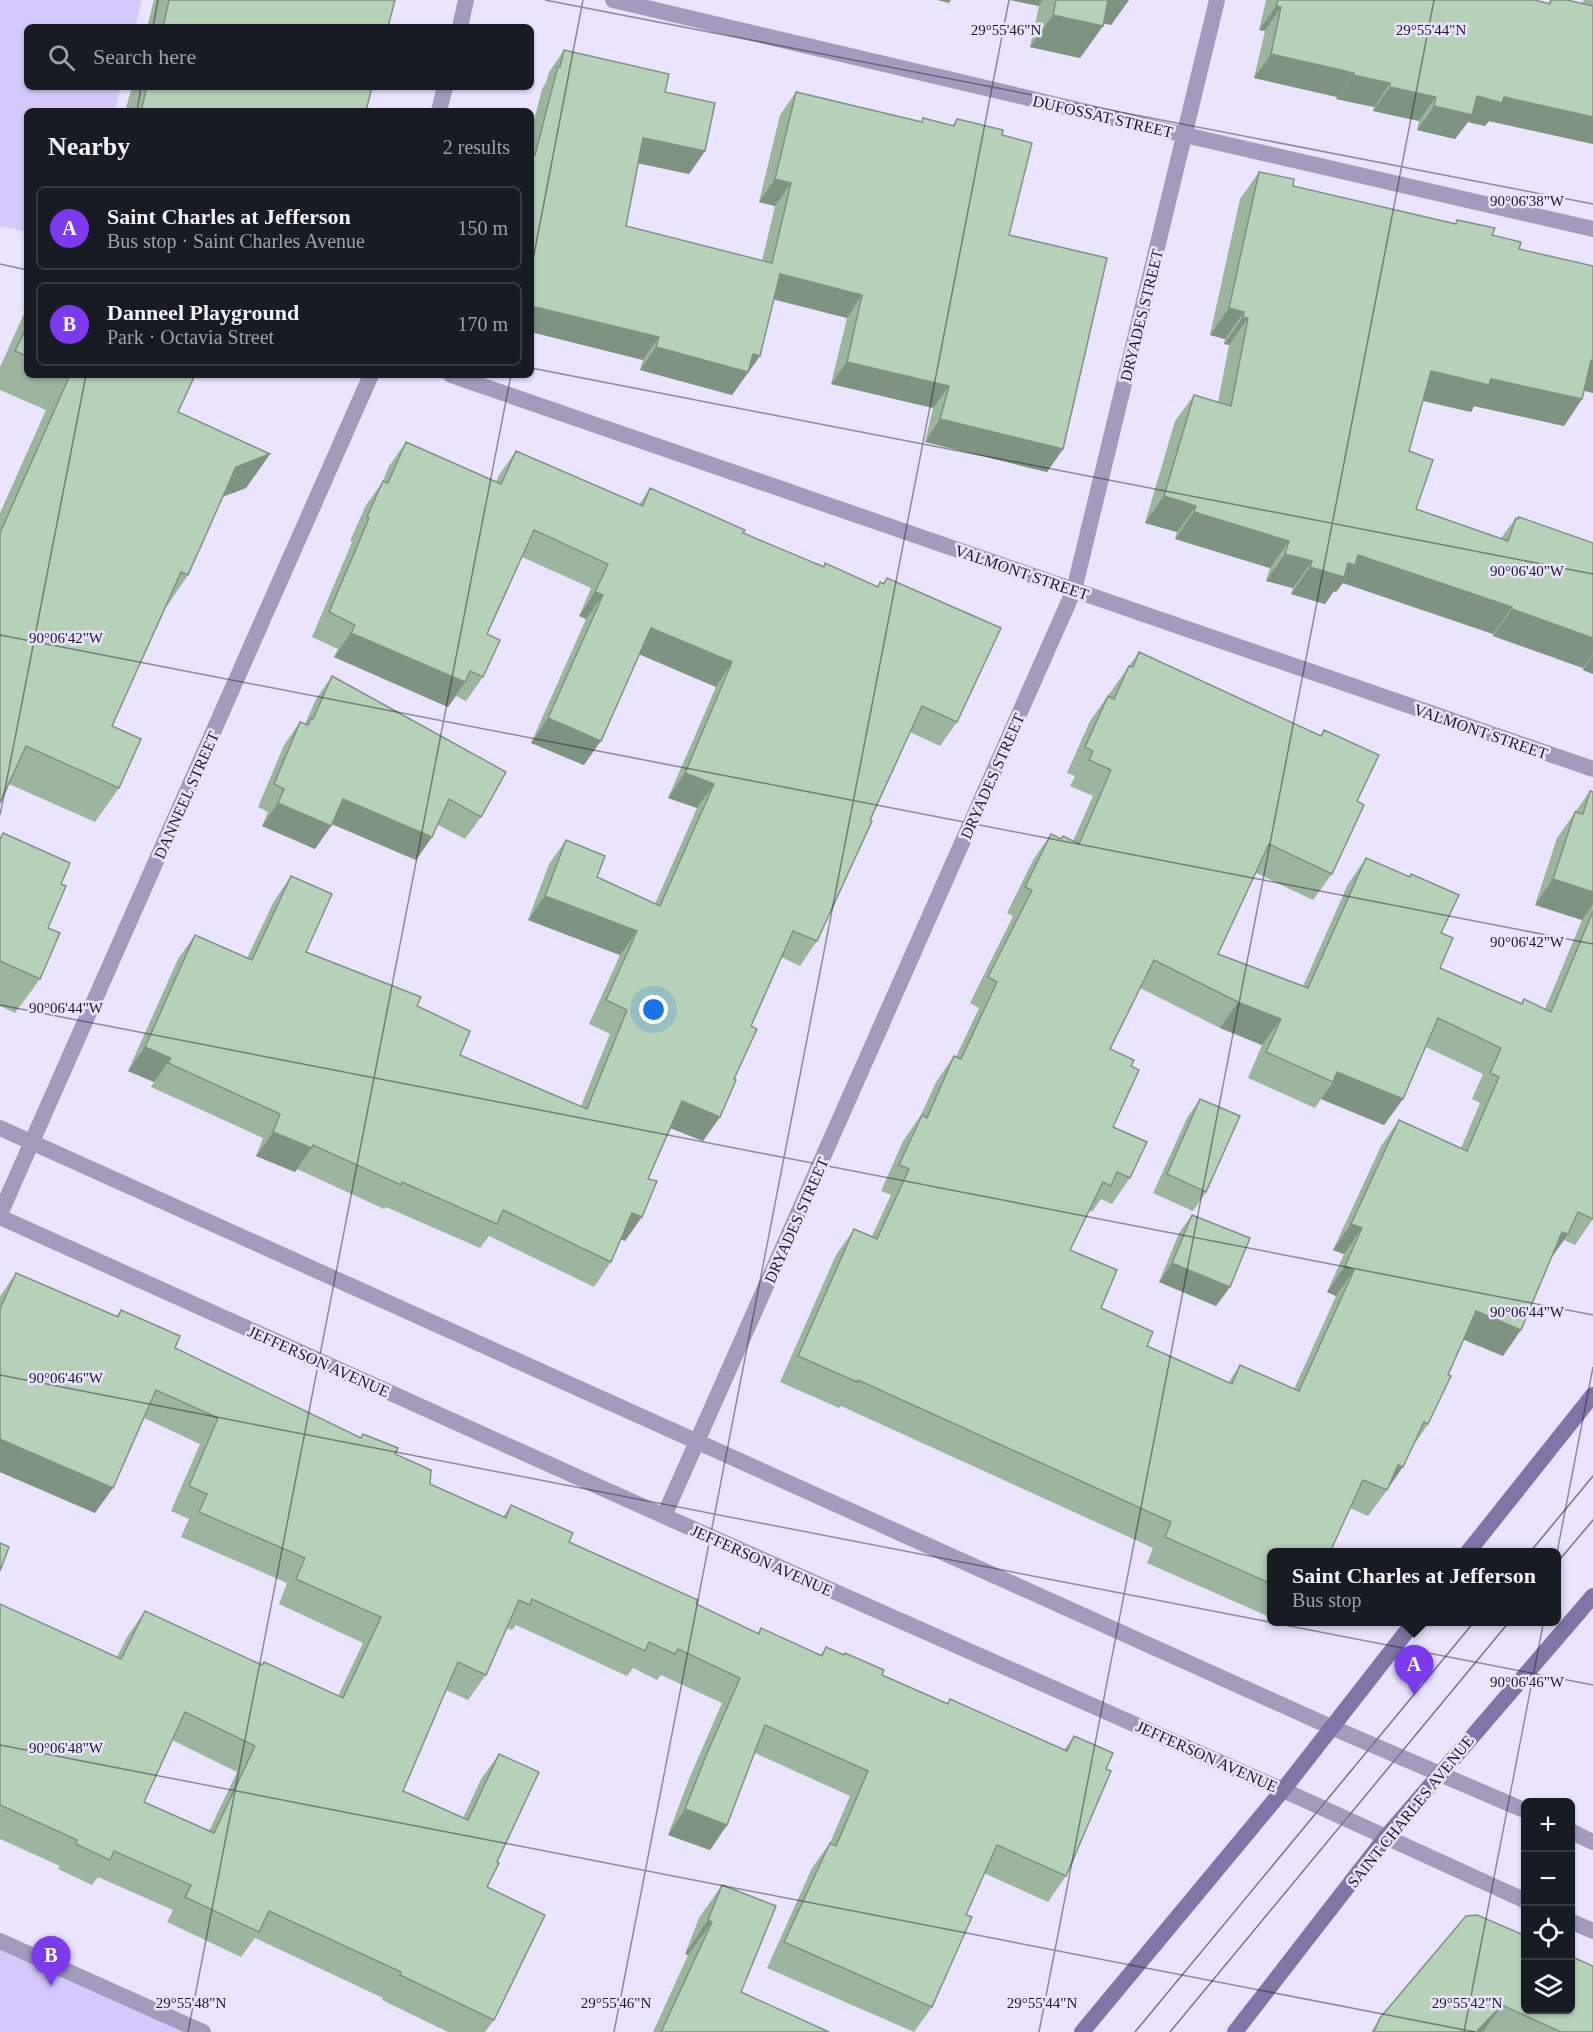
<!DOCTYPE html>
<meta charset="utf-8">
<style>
:root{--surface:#171b24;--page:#20242c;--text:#f1f3f6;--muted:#9ea1a6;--line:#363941;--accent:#7c3aed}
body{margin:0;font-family:Georgia,serif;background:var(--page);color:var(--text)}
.controls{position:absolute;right:18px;bottom:18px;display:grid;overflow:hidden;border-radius:9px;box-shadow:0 2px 4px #0004}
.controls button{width:54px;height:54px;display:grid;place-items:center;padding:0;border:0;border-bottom:2px solid var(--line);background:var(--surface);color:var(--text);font:30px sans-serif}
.you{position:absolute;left:654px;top:1010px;width:21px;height:21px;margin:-15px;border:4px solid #fff;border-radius:50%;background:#1a73e8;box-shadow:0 0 0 9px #1a73e833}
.badge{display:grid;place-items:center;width:39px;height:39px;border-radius:50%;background:var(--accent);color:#fff;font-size:20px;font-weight:700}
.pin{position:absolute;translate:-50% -50px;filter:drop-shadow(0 2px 3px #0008)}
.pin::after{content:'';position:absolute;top:32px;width:21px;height:18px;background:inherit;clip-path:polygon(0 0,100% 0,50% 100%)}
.popup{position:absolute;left:1267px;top:1548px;width:294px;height:78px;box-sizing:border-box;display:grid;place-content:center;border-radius:9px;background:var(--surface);filter:drop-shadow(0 2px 4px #0005);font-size:20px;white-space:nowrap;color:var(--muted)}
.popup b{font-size:22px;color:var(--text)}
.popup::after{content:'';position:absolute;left:50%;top:100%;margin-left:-12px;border:12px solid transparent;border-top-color:var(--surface)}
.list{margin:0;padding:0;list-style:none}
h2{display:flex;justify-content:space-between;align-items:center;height:78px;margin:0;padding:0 24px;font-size:26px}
h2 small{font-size:20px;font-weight:400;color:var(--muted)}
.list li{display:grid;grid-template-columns:39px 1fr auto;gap:18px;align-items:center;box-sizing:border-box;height:84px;margin:0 12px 12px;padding:0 12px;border:2px solid var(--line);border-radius:9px}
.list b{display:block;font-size:22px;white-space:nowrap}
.list p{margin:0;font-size:20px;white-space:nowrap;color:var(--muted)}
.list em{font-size:20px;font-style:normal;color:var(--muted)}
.icon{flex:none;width:33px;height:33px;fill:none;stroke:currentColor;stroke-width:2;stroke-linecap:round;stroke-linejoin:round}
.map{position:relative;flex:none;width:1593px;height:2032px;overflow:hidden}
.search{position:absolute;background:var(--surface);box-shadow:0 2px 4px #0004;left:24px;top:24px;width:510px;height:66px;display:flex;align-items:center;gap:15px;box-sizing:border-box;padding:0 21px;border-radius:9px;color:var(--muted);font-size:22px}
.panel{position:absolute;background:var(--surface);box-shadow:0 2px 4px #0004;left:24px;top:108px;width:510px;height:270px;border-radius:9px}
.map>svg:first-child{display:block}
</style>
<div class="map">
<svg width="1593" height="2032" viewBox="0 0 1593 2032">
<rect width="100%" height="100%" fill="#eae4ff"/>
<!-- green -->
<g fill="#d4c9fa">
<polygon points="0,0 142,0 135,27 27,27 27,87 121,87 115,111 27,111 27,232 0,226"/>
<polygon points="0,1941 203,2032 0,2032"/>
</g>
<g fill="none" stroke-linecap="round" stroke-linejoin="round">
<!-- minor -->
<g stroke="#a39bbe" stroke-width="16">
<polyline points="613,0 1185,135 1593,229"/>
<polyline points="460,27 466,0"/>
<polyline points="439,111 445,87"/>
<polyline points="451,375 1593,769"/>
<polyline points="0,1214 371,375"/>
<polyline points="664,1516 1074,590 1217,0"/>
<polyline points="0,1941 203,2032"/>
</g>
<!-- tertiary -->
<g stroke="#a39bbe" stroke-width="16">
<polyline points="0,1128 1331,1727 1526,1811"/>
<polyline points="0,1217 664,1516 1283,1790 1526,1901"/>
<polyline points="1570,1831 1593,1842"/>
<polyline points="1570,1921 1593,1931"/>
</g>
<!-- secondary -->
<g stroke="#8175a8" stroke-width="16">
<polyline points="1468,1552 1593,1395"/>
<polyline points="1082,2032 1283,1790 1414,1622"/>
<polyline points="1235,2032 1386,1837 1593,1596"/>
</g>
<!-- tram -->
<g stroke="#787487" stroke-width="1.5">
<polyline points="1530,1552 1593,1476"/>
<polyline points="1556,1564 1593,1520"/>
<polyline points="1135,2032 1474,1622"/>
<polyline points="1170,2032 1509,1622"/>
</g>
</g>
<!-- wall -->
<g fill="#9cb59f" fill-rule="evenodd">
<polygon points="154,0 395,0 388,27 147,27"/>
<polygon points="1010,0 1129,0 1111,25 1103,23 1103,26 1080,58 1030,47 1039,6"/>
<polygon points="1266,0 1535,0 1548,3 1550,0 1567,0 1582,3 1584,0 1593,0 1593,144 1489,121 1485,126 1468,122 1455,139 1417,130 1419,121 1373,111 1374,107 1336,99 1337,97 1254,78 1265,31 1259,30"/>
<polygon points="564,50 665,92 705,151 689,174 638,163 626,226 762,261 775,206 759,202 780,115 796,92 921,122 923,118 952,126 957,119 1002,135 1009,235 1063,449 1047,472 925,442 933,408 831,384 847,318 774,299 760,356 732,395 640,370 643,360 531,332 531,132 542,89 546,82 549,72"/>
<polygon points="132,87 372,87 366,111 125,111"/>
<polygon points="1259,172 1293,186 1455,224 1457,220 1492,235 1519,249 1593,266 1593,393 1584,391 1582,399 1564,426 1474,406 1471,412 1422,401 1409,451 1416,509 1501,538 1516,518 1518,519 1519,517 1593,543 1593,674 1583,670 1583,668 1493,636 1493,634 1343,583 1336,592 1334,591 1325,604 1291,594 1293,588 1266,581 1270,568 1175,539 1177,532 1145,523 1175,421 1194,395 1218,402 1229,345 1224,344 1225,339 1210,335 1240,199"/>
<polygon points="27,307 27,375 195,375 178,412 270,454 246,488 222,497 188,575 165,609 112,726 119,788 95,822 9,784 0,803 0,513 46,410 0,390 0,367"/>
<polygon points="406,442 496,482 499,475 516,451 639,505 650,488 743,533 823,567 825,563 877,587 880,582 883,583 887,578 957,722 940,746 910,732 817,941 800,966 781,957 751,1026 734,1079 720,1117 703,1141 671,1128 648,1179 625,1241 621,1239 611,1262 594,1287 489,1236 480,1248 386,1207 384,1209 297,1169 295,1172 256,1156 263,1138 151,1087 154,1082 128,1071 178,959 195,935 247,958 274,901 291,876 306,952 417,1006 460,1055 581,1106 610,1034 589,1024 620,955 528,920 549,864 566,840 597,877 655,904 697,808 668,798 716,687 639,654 584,765 531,743 586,619 579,616 591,588 522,557 487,634 483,677 466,701 456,696 448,707 334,657 338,649 312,637 352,542 350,541 366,505 382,483 389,466"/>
<path d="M1139 652 1320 736 1324 730 1357 801 1332 874 1313 900 1256 873 1218 954 1303 986 1348 884 1366 858 1409 877 1411 874 1441 933 1440 968 1521 1003 1524 999 1545 1009 1582 920 1535 905 1557 838 1590 791 1593 792V1219L1575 1245 1564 1240 1551 1258 1503 1356 1464 1340 1448 1375 1428 1424 1412 1448 1385 1493 1368 1516 1350 1508 1272 1552V1618L1147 1563 1153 1548 841 1406 839 1408 780 1382 836 1255 854 1229 872 1236 891 1195 881 1191 903 1141 921 1115 936 1082 954 1056 956 1057 979 1008 970 1003 1013 916 1007 913 1033 860 1051 834 1061 839 1073 841 1093 796 1070 786 1075 776 1067 773 1090 721ZM1140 988 1220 1028 1262 1045 1248 1078 1315 1108 1321 1099 1384 1125 1403 1099 1426 1047 1483 1074 1472 1099 1480 1103 1461 1148 1399 1120 1381 1146 1333 1250 1344 1254 1327 1292 1336 1296 1294 1389 1240 1365 1228 1383 1147 1346 1101 1308 1070 1250 1089 1210 1092 1212 1101 1199 1112 1204 1130 1178 1113 1127 1131 1066 1110 1049Z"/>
<polygon points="332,676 481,817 465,839 438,825 432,837 416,860 332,824 315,849 262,826 268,812 258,807 284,745 300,722 305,724 316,699"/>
<polygon points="3,833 61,884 48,928 40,979 15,1013 0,1006 0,837"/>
<polygon points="1200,1099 1206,1192 1193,1211 1153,1193 1187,1118"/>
<polygon points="1192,1215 1230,1287 1216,1306 1159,1282 1179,1233"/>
<path d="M16 1273 116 1316 121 1310 175 1348 360 1438 363 1434 395 1454 430 1484 503 1517 511 1505 569 1542 757 1634 761 1628 820 1655 826 1647 882 1675 947 1704 950 1699 1064 1750 1074 1736 1106 1769 1066 1876 1048 1902 984 1873 966 1915 932 2007 914 2032 767 1968 812 1868 830 1843 850 1796 755 1753 727 1825 710 1850 668 1835 689 1779 722 1703 661 1675 657 1680 633 1668 627 1676 516 1625 512 1630 507 1628 486 1675 468 1700 446 1690 403 1791 463 1818 481 1779 499 1754 497 1862 487 1887 494 2020 485 2032H448L382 2000 383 1998 255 1938 241 1957 167 1922 173 1910 98 1877 92 1885 58 1869 60 1866 0 1839V1604L117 1657 127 1637 145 1611 262 1665 264 1662 338 1696 363 1643 279 1604 287 1583 181 1537 189 1519 171 1511 200 1444 144 1418 95 1513 0 1472V1296ZM172 1740 237 1772 209 1831 144 1802Z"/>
<polygon points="722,1885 741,1992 829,2032 653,2032 688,1955 685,1954 699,1918"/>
<polygon points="1593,1966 1593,2032 1371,2032 1380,2018"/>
</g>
<!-- shaded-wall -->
<g fill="#7f9382">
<polygon points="937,0 951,0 949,3"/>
<polygon points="1010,0 1043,0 1039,6"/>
<polygon points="1102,0 1129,0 1111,25 1088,20"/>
<polygon points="1276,6 1281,7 1265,31 1259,30"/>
<polygon points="1053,15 1103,26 1080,58 1030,47"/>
<polygon points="1271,54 1354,73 1337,97 1254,78"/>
<polygon points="1353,75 1390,83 1374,107 1336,99"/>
<polygon points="1390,87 1436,97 1419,121 1373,111"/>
<polygon points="1477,96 1504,97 1593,117 1593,144 1489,121 1485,126 1468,122 1455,139 1417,130 1434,106"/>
<polygon points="643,138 705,151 689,174 627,161"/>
<polygon points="775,179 791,183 775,206 759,202"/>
<polygon points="780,274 862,295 847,318 764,297"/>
<polygon points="531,306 659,337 643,360 531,332"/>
<polygon points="1229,308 1244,312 1225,339 1210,335"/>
<polygon points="1243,317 1248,318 1229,345 1224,344"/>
<polygon points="656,347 753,354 760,356 732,395 640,370"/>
<polygon points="1591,360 1593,361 1593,393 1572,387"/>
<polygon points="847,362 949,386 933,408 831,384"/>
<polygon points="1431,371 1491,379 1582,399 1564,426 1474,406 1471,412 1412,398"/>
<polygon points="940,419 1063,449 1047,472 925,442"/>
<polygon points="270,454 246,488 211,501 236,467"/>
<polygon points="1164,496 1196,506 1177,532 1145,523"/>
<polygon points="1194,512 1289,541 1270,568 1175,539"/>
<polygon points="1285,554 1312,561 1293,588 1266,581"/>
<polygon points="1358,555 1512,607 1493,634 1343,583 1336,592 1334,591 1325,604 1291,594 1310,567 1348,563"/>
<polygon points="595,592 603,595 586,619 579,616"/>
<polygon points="1512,609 1593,638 1593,654 1583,668 1493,636"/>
<polygon points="651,628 732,662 716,687 634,652"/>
<polygon points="351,633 465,682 448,707 334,657"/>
<polygon points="1593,655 1593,674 1583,670"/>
<polygon points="548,718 601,741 584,765 531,743"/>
<polygon points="685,773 714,784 697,808 668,798"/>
<polygon points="343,799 432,837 416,860 327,822"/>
<polygon points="278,803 331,826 315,849 262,826"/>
<polygon points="1553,879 1593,892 1593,904 1582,920 1535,905"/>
<polygon points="545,896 637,931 620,955 528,920"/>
<polygon points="1238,1002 1281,1019 1262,1045 1220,1028"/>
<polygon points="145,1047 171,1058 154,1082 128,1071"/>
<polygon points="1337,1072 1403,1099 1384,1125 1321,1099 1333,1082"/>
<polygon points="682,1101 720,1117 703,1141 665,1126"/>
<polygon points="273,1132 312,1148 295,1172 256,1156"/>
<polygon points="632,1213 642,1217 625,1241 615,1237"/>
<polygon points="1351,1224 1362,1228 1344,1254 1333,1250"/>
<polygon points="1562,1232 1568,1234 1550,1260"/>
<polygon points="1172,1263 1230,1287 1216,1306 1159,1282"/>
<polygon points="1345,1266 1354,1270 1336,1296 1327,1292"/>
<polygon points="1476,1311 1521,1330 1503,1356 1458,1337"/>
<polygon points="0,1439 113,1488 95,1513 0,1472"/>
<polygon points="1398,1465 1403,1467 1385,1493 1387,1490"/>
<polygon points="685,1809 727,1825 710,1850 668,1835"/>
<polygon points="708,1920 712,1922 688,1955 685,1954"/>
<polygon points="1502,2005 1483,2032 1476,2032"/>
</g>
<!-- building -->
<g fill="#b5d2b9" stroke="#7f9382" stroke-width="1.5" fill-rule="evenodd">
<polygon points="169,0 395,0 388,27 163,27"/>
<polygon points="1056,0 1108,0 1103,26 1053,15"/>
<polygon points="1278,0 1535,0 1550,4 1551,0 1567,0 1593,6 1593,117 1504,97 1502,103 1477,96 1472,115 1434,106 1436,97 1390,87 1390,83 1353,75 1354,73 1271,54 1281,7 1276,6"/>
<polygon points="564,50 669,74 665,92 715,103 705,151 643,138 626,226 772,263 791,183 775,179 796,92 922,122 923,118 954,126 957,119 1003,130 1002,135 1032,143 1009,235 1107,258 1063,449 940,419 949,386 847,362 862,295 780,274 760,356 753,354 748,372 656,347 659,337 531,306 531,163 533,155 535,155 558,66 560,67"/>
<polygon points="147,87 372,87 366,111 141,111"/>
<polygon points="1259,172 1294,179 1293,186 1456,224 1457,220 1495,228 1492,235 1521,242 1519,249 1593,266 1593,361 1591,360 1582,399 1491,379 1489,385 1431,371 1409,451 1433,460 1416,509 1508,541 1516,518 1518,519 1519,517 1593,543 1593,638 1512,609 1512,607 1358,555 1355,565 1348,563 1344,577 1310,567 1312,561 1285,554 1289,541 1194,512 1196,506 1164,496 1194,395 1231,406 1248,318 1243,317 1244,312 1229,308"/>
<polygon points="27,326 27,356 15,351"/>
<polygon points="69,375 195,375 178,412 270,454 236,467 188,575 181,572 112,726 141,739 119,788 26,746 0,803 0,533 70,375"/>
<polygon points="406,442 501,484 516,451 643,506 650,488 745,530 743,533 824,567 825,563 878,587 880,582 884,584 887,578 1001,628 957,722 922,706 870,820 872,821 817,941 793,931 751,1026 757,1029 734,1079 736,1080 720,1117 682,1101 648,1179 657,1181 642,1217 632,1213 611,1262 503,1210 497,1224 402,1182 401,1185 313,1145 312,1148 273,1132 280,1114 168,1063 171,1058 145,1047 195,935 252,960 291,876 332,894 306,952 421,997 417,1006 470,1031 460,1055 587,1109 627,1010 606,1000 637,931 545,896 566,840 605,856 597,877 660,906 714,784 685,773 732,662 651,628 601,741 548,718 603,595 595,592 608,564 534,530 487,634 500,640 483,677 470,671 465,682 351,633 355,625 329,612 369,518 367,517 383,481 388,483"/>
<path d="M1139 652 1321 736 1324 730 1379 755 1357 801 1364 805 1332 874 1269 844 1218 954 1308 988 1366 858 1410 877 1411 874 1459 895 1441 933 1453 938 1440 968 1522 1004 1524 999 1551 1012 1593 911V1219L1578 1212 1568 1234 1562 1232 1521 1330 1476 1311 1448 1375 1451 1376 1428 1424 1424 1422 1403 1467 1398 1465 1387 1490 1363 1480 1330 1552H1272V1584L1165 1537 1171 1522 858 1380 857 1382 798 1356 854 1229 877 1239 909 1169 899 1165 922 1115 927 1118 954 1056 961 1059 997 982 988 977 1032 890 1025 887 1051 834 1061 839 1063 836 1079 844 1111 770 1089 760 1093 751 1085 747 1108 696 1114 699 1129 666 1133 667ZM1154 960 1238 1002 1281 1019 1266 1052 1333 1082 1337 1072 1403 1099 1438 1018 1501 1048 1490 1073 1499 1077 1467 1151 1399 1120 1351 1224 1362 1228 1345 1266 1354 1270 1299 1391 1240 1365 1232 1384 1147 1346 1153 1332 1101 1308 1117 1270 1070 1250 1103 1182 1111 1186 1117 1172 1130 1178 1147 1142 1113 1127 1139 1070 1131 1066 1134 1060 1110 1049Z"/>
<polygon points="332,676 506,772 481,817 449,799 432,837 343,799 331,826 278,803 284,789 274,784 300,722 308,725 311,718 313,719"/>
<polygon points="1590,791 1593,792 1593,892 1553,879 1575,812 1583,814"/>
<polygon points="3,833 70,863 61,884 66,886 48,928 60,933 40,979 0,961 0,840"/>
<polygon points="1200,1099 1240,1116 1206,1192 1167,1174"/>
<polygon points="1192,1215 1250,1238 1230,1287 1172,1263"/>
<path d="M16 1273 118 1317 121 1310 180 1336 175 1348 361 1438 363 1434 398 1448 395 1454 431 1470 430 1484 506 1518 511 1505 573 1533 569 1542 698 1600 696 1604 759 1634 761 1628 822 1656 826 1647 844 1655 845 1653 884 1670 882 1675 948 1704 950 1699 1067 1751 1074 1736 1113 1753 1106 1769 1111 1771 1066 1876 997 1845 966 1915 972 1917 932 2007 784 1942 830 1843 836 1846 868 1771 765 1725 727 1825 685 1809 707 1753 740 1678 678 1649 675 1654 649 1642 645 1651 532 1599 530 1605 519 1600 486 1675 458 1662 403 1791 468 1820 499 1754 539 1772 497 1862 499 1863 487 1887 545 1915 494 2020 400 1975 401 1972 269 1911 259 1932 185 1897 191 1885 114 1851 110 1860 76 1844 77 1840 0 1805V1604L121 1659 145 1611 262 1665 264 1662 343 1698 381 1617 296 1579 305 1558 199 1512 207 1494 189 1486 218 1418 156 1390 113 1488 0 1439V1440V1309ZM185 1712 255 1746 214 1833 144 1802Z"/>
<polygon points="0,1543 9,1547 0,1571"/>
<polygon points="722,1885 776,1906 741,1992 829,2032 661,2032 712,1922 708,1920"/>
<polygon points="1477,1915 1526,1936 1526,2010 1570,2010 1570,1956 1593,1966 1593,2032 1561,2032 1502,2005 1476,2032 1374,2032 1380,2018 1466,1916"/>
</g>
<!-- ticks -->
<path fill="none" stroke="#1c1925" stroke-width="1.5" stroke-opacity="0.45" d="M545 0 1593 204M153 27 158 0M137 111 141 87M0 264 27 270M531 270 583 0M531 368 1593 574M0 635 1593 944M0 815 86 375M0 1005 1593 1315M0 1375 1593 1685M0 1745 1475 2032M188 2032 511 375M614 2032 1009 0M1039 2032 1434 0M1464 2032 1593 1367"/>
<g text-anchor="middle" stroke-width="5" stroke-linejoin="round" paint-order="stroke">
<!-- street labels -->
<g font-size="16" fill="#1c1925" stroke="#eae4ff">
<text transform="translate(1103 116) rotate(13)" y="6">DUFOSSAT STREET</text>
<text transform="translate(1141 315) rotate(-76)" y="6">DRYADES STREET</text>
<text transform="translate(1022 572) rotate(19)" y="6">VALMONT STREET</text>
<text transform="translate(1481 731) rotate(19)" y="6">VALMONT STREET</text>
<text transform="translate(992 776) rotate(-66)" y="6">DRYADES STREET</text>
<text transform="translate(186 795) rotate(-66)" y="6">DANNEEL STREET</text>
<text transform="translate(796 1220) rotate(-66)" y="6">DRYADES STREET</text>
<text transform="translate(319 1361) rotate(24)" y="6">JEFFERSON AVENUE</text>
<text transform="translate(762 1560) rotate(24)" y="6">JEFFERSON AVENUE</text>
<text transform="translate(1207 1756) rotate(24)" y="6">JEFFERSON AVENUE</text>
<text transform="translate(1410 1811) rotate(-51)" y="6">SAINT CHARLES AVENUE</text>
</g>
</g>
<g font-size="15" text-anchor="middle" fill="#1c1925" stroke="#eae4ff" stroke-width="5" stroke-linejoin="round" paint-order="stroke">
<text x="1006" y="35">29°55'46"N</text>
<text x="1431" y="35">29°55'44"N</text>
<text x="1527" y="206">90°06'38"W</text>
<text x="1527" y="576">90°06'40"W</text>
<text x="66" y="643">90°06'42"W</text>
<text x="1527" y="947">90°06'42"W</text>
<text x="66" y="1013">90°06'44"W</text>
<text x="1527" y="1317">90°06'44"W</text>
<text x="66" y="1383">90°06'46"W</text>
<text x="1527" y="1687">90°06'46"W</text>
<text x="66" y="1753">90°06'48"W</text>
<text x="191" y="2008">29°55'48"N</text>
<text x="616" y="2008">29°55'46"N</text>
<text x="1042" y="2008">29°55'44"N</text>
<text x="1467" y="2008">29°55'42"N</text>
</g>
</svg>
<div class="controls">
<button>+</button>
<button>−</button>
<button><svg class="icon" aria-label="locate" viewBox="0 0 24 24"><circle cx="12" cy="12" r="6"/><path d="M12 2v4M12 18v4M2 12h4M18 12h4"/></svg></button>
<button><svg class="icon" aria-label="layers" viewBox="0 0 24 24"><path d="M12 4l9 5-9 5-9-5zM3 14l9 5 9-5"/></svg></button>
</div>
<div class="you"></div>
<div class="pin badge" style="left:1414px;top:1695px">A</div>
<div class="popup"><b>Saint Charles at Jefferson</b>Bus stop</div>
<div class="pin badge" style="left:51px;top:1986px">B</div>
<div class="search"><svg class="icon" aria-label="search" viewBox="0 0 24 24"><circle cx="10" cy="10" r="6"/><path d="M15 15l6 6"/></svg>Search here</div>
<section class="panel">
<h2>Nearby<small>2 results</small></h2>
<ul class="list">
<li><span class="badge">A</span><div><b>Saint Charles at Jefferson</b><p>Bus stop · Saint Charles Avenue</p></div><em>150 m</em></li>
<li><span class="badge">B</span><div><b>Danneel Playground</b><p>Park · Octavia Street</p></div><em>170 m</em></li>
</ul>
</section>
</div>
